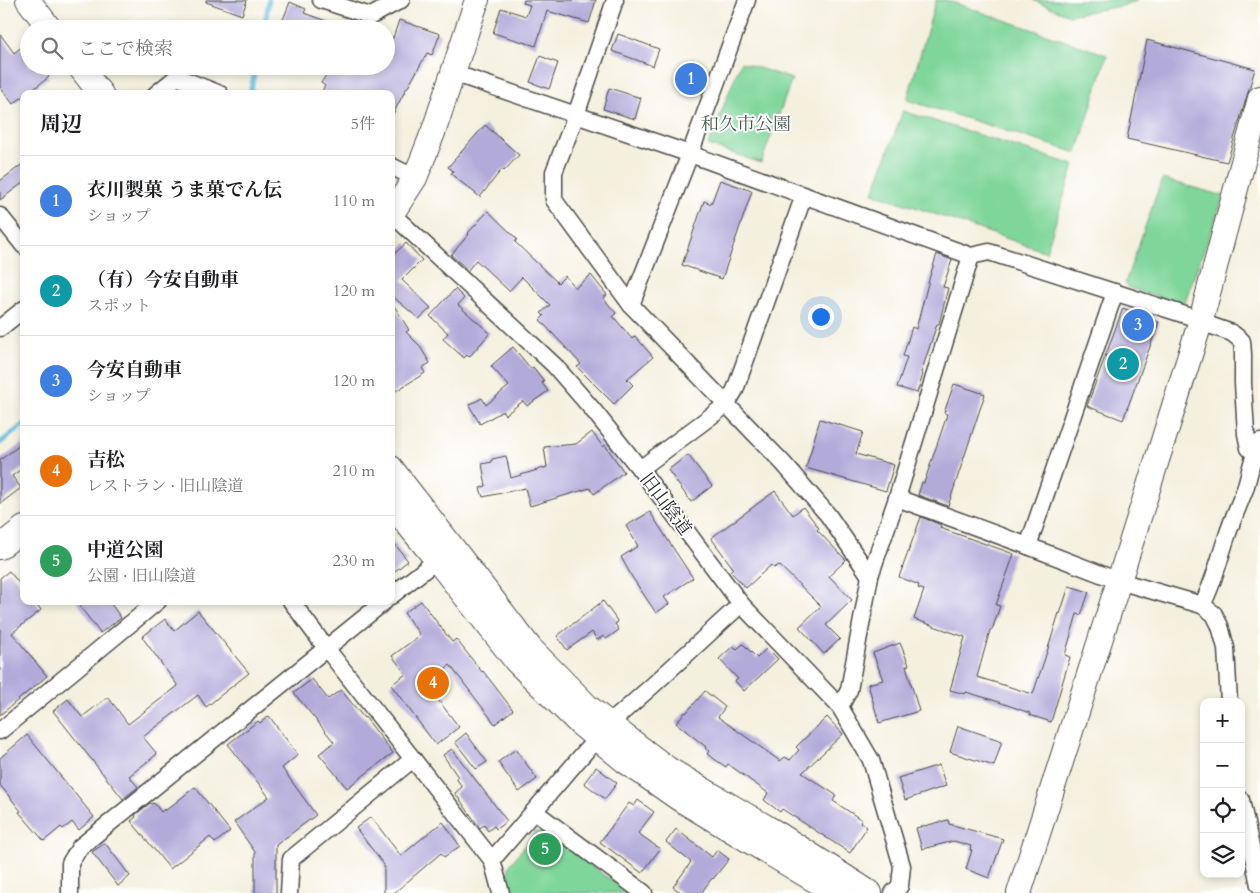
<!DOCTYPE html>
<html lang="ja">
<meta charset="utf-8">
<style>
:root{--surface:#fff;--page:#f6f6f6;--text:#202124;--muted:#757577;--line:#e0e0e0;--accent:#ea580c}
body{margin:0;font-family:Cardo,"Noto Serif JP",serif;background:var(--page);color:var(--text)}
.controls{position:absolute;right:15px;bottom:15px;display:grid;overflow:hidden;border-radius:10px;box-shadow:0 2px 8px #0003}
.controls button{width:45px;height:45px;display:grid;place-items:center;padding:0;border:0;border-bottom:1px solid var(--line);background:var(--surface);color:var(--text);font:25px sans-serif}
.you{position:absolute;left:820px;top:316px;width:18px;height:18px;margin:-12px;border:4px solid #fff;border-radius:50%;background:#1a73e8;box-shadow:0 0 0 8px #1a73e833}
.badge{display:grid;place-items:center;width:32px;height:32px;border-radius:50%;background:var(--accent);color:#fff;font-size:16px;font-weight:700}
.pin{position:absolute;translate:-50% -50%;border:2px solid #fff;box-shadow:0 1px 5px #0006}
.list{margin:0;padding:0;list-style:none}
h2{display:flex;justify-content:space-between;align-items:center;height:65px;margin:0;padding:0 20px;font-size:21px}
h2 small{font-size:16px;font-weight:400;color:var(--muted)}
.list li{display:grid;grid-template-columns:32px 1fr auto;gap:15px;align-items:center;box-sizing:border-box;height:90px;padding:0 20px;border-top:1px solid var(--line)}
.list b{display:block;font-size:19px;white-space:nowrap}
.list p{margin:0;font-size:16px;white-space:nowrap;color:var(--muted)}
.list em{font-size:16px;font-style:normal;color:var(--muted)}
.icon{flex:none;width:28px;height:28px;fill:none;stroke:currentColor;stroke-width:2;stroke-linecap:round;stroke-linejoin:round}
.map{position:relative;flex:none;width:1260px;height:893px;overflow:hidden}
.search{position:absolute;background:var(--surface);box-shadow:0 2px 8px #0003;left:20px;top:20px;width:375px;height:55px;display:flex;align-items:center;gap:12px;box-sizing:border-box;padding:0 18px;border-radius:28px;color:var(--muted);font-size:19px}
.panel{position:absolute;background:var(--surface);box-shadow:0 2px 8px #0003;left:20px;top:90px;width:375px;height:515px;border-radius:10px}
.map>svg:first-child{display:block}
</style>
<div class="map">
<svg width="1260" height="893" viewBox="0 0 1260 893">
<rect width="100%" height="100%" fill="#fff"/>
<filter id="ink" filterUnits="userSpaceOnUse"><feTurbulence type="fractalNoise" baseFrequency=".02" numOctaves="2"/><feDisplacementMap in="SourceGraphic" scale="10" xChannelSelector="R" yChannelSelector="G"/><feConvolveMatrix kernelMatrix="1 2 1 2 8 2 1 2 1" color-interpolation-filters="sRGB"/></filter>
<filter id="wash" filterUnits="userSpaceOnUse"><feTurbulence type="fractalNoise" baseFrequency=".0096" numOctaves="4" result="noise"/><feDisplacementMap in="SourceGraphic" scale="20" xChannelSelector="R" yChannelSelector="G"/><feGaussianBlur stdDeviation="1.12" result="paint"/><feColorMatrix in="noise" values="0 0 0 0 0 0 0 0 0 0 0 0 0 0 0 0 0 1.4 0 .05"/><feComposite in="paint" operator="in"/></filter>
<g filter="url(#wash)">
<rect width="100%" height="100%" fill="#f4f0de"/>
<!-- green -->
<g fill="#7fd69a" stroke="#558062">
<polygon points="936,0 946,0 1107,55 1077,153 907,100"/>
<polygon points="1033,0 1138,0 1127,5 1069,15"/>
<polygon points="741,62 792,79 761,163 708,145"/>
<polygon points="903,111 1074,165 1046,252 873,193"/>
<polygon points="1162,179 1224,196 1185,301 1180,304 1129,288 1125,283"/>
<polygon points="545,831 628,893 511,893 506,878 510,865 535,832"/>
</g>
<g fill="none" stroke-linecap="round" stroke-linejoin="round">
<!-- stream -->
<g stroke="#5bb9da" stroke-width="5">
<polyline points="264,29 269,0"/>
<polyline points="250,94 256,66"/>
<polyline points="0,443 24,424"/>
</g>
</g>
<g id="blocks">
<!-- building -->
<g fill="#b2abda">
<polygon points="206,0 247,0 242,15 206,2"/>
<polygon points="524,0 596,0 589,23 547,11 536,46 493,33 501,8 526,16 530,5 523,3"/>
<polygon points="290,2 306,9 304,13 343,27 342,29 297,29 282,22"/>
<polygon points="399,20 440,34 432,55 427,53 408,87 407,87 391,118 391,94 320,94 325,86 321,83 332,66 386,66 386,36 393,38"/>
<polygon points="0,34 14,53 29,41 29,66 41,66 49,77 27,94 24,94 24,96 13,104 0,87"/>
<polygon points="618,34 659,49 653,66 612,51"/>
<polygon points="1147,40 1255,69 1227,162 1127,139"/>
<polygon points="540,56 558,63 549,89 530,82"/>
<polygon points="609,88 641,98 635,119 603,109"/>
<polygon points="485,125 519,155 504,171 502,169 480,197 451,174 453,171 448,167"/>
<polygon points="24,163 24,182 0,200 0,181"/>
<polygon points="720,180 752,191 722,279 682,265 704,201 711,204"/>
<polygon points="488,211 517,239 515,242 558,283 565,276 575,288 591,275 607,295 603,298 616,313 613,316 632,339 635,336 653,357 627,379 633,385 614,404 577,367 581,364 540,320 544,316 541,313 550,305 522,277 509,291 476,260 468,270 451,255 469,234 468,233"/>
<polygon points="406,243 422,260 402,280 431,308 419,319 391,295 391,257"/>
<polygon points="937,254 952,260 943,287 948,288 939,324 937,324 921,373 923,374 917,393 897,387 907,357 903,356 912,327 916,329 930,276"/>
<polygon points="455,289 464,298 458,305 490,333 469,357 467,355 464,358 443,339 448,333 430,316"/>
<polygon points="391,301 409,330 406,332 419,345 430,363 422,368 425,373 391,394"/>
<polygon points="1123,308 1159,322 1123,420 1087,406"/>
<polygon points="513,347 531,369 533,367 544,381 542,383 548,391 527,406 523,401 505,415 503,411 480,424 469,405 482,398 486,405 509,386 491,366"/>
<polygon points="954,384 985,394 948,506 918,495 922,482 924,483 944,424 947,414 944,413"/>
<polygon points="820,419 863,432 856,454 894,465 886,491 806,468"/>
<polygon points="592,432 603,447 605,445 624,472 594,494 590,488 530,506 525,488 483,497 480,488 486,486 482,464 492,462 492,459 506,456 511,478 547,467 544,447 576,444"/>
<polygon points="24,442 24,467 12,476 21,488 0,504 0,460"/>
<polygon points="688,455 712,486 691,502 668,470"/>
<polygon points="775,491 793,515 803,507 819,528 817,530 846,560 829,576 852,600 826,625 840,639 824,654 799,627 821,606 779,565 774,568 771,565 746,588 730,571 733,568 711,538"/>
<polygon points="650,512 675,551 693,578 664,597 669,604 656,613 632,577 621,557 638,546 626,526"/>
<polygon points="921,517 941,525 940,528 1014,554 996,605 1000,606 992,630 990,630 977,677 1033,694 1046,655 1059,613 1060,614 1069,586 1089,592 1081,615 1077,614 1065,655 1070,657 1051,722 1030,715 1030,713 993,700 966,692 965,694 950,690 965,637 914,619 924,590 918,588 919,585 899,577"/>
<polygon points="391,539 408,561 391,574"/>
<polygon points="9,571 24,589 24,601 34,601 41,610 12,633 47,676 0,715 0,578"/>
<polygon points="76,601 109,601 121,618 100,633"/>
<polygon points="421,601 452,642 456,639 482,672 483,671 513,710 495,724 450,665 425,683 459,727 436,745 391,685 406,674 392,656 420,635 404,613"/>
<polygon points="603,601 618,622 615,624 619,630 606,639 604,636 597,640 592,632 567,650 557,636"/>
<polygon points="198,611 249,673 206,707 198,695 143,737 157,754 129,776 138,787 123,799 53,711 68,699 82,717 108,697 128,724 178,686 142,637 165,619 174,631"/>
<polygon points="900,643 909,665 906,666 919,711 879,723 868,684 883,680 873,653"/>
<polygon points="743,644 757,658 767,648 778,659 744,691 735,681 738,679 719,659 733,646 737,649"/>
<polygon points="312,679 328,699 341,690 364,718 365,717 393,753 347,788 319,754 334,742 294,693"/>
<polygon points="705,691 725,707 718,717 780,761 785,757 790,760 799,750 796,747 827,717 843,734 802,773 836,795 833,801 862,820 860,822 867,827 850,853 782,809 780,812 764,800 768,793 728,764 726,767 707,754 709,751 705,748 706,747 676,723 685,712 686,713"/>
<polygon points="269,716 298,755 282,768 316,815 276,845 276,893 255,893 255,852 234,822 269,797 228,744 258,721 260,723"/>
<polygon points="958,726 1002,741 994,766 950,752"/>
<polygon points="466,733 487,762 476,769 455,742"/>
<polygon points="27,735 94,817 79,830 72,822 63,829 61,827 44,841 19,812 21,811 0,785 0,758"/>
<polygon points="452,749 507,821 496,829 494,826 488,831 484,825 480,828 455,793 462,787 456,778 458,777 443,755"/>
<polygon points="516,749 537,779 519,792 498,762"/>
<polygon points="939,765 946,786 905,800 898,778"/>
<polygon points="596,767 617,783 605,799 584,783"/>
<polygon points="195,787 230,831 215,843 210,837 170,869 131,821 136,817 135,815 150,803 152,804 154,803 161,812 164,809 165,811"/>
<polygon points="638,800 654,812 638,833 660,849 642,873 600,842 629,803 634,806"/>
<polygon points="371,817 401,856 427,834 443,822 460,846 444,857 441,853 394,893 384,893 384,865 356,828"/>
<polygon points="948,820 949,824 1003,839 989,878 966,869 972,850 970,850 971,846 954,841 922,849 916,828"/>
<polygon points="676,829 712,857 717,850 729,859 713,879 712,878 701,893 682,893 673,887 691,862 666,842"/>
<polygon points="105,843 130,876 118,886 92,852"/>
</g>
</g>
</g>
<g filter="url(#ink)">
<use href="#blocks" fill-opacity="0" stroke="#494946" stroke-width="1"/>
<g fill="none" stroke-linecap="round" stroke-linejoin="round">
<defs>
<g id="street">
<polyline points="321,0 371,16 401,0"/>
<polyline points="615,0 576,115 554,172 554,200 631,305 783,463 828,515 870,576"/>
<polyline points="453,73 690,154 971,256 989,252 1201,320 1212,326 1232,333 1242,341 1243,354 1243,383 1246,434 1249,448 1254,453"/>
<polyline points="156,94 177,77 220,94"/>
<polyline points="391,166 415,178"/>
<polyline points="392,214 554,365 593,410 640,469 741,604 840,707 871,760 902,866 900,886 893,893"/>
<polyline points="0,216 24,246"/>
<polyline points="631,305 690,154 747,0"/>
<polyline points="0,328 24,309"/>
<polyline points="640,469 726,405 735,390 804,195"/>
<polyline points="897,498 1028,546 1119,581 1202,605 1214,614 1220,626 1226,648 1229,702"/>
<polyline points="1028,546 1115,292"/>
<polyline points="391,596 437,560 444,555"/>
<polyline points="291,601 326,648 492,860 501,893"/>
<path d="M1202 605C1214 583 1219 559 1227 536 1232 520 1239 505 1245 489 1250 473 1252 457 1260 442"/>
<polyline points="840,707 849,690 870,576 897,498 971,256"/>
<polyline points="0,731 158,601"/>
<polyline points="1241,800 1259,885"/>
<polyline points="535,812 644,893"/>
<polyline points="492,860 609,724 652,686 741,604"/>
<polyline points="70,893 70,863 80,847 385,601"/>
<polyline points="289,893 291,859 413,759"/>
</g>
<g id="secondary">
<polyline points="28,0 50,29"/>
<polyline points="79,66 101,94"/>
<polyline points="391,215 415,178 434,130 477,0"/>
<polyline points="391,468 530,648 587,706 609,724 668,769 778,834 870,893"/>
<polyline points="391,504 437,560 517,662 579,723 625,761 678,798 836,893"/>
<polyline points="0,547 24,528"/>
<polyline points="1019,893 1119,581 1201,320 1260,98"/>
</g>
</defs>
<!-- street casing -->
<use href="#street" stroke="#494946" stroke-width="19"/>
<!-- secondary casing -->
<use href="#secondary" stroke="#494946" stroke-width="26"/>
<!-- street -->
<use href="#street" stroke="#fff" stroke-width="16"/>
<!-- secondary -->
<use href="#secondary" stroke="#fff" stroke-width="24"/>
</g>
</g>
<g text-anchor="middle" stroke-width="4" stroke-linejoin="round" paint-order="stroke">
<!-- park labels -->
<g font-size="18" fill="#445e4c" stroke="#fff">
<text x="746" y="130">和久市公園</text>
</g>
<!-- street labels -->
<g font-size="18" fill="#2b2b2b" stroke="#fff">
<text transform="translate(666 504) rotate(53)" y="6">旧山陰道</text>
</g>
</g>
</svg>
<div class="controls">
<button>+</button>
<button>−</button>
<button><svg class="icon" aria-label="locate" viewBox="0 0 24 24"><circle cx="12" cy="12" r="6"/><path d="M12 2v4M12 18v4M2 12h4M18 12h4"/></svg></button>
<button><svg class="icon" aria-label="layers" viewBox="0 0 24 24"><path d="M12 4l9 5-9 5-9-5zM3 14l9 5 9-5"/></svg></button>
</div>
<div class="you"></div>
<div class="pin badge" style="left:691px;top:79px;background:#3f7fe0">1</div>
<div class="pin badge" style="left:1123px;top:364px;background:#0f9aa8">2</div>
<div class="pin badge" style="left:1138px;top:325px;background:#3f7fe0">3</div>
<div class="pin badge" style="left:433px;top:683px;background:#e8710a">4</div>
<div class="pin badge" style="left:545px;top:849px;background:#2e9e5b">5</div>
<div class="search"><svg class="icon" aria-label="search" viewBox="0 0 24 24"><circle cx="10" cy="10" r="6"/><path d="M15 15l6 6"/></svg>ここで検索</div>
<section class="panel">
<h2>周辺<small>5件</small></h2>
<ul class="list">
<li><span class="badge" style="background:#3f7fe0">1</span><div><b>衣川製菓 うま菓でん伝</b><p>ショップ</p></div><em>110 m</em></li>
<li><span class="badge" style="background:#0f9aa8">2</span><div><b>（有）今安自動車</b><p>スポット</p></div><em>120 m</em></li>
<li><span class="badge" style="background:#3f7fe0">3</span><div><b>今安自動車</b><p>ショップ</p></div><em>120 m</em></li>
<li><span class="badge" style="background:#e8710a">4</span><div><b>吉松</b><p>レストラン · 旧山陰道</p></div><em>210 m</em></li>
<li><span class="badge" style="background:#2e9e5b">5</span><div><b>中道公園</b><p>公園 · 旧山陰道</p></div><em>230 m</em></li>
</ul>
</section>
</div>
